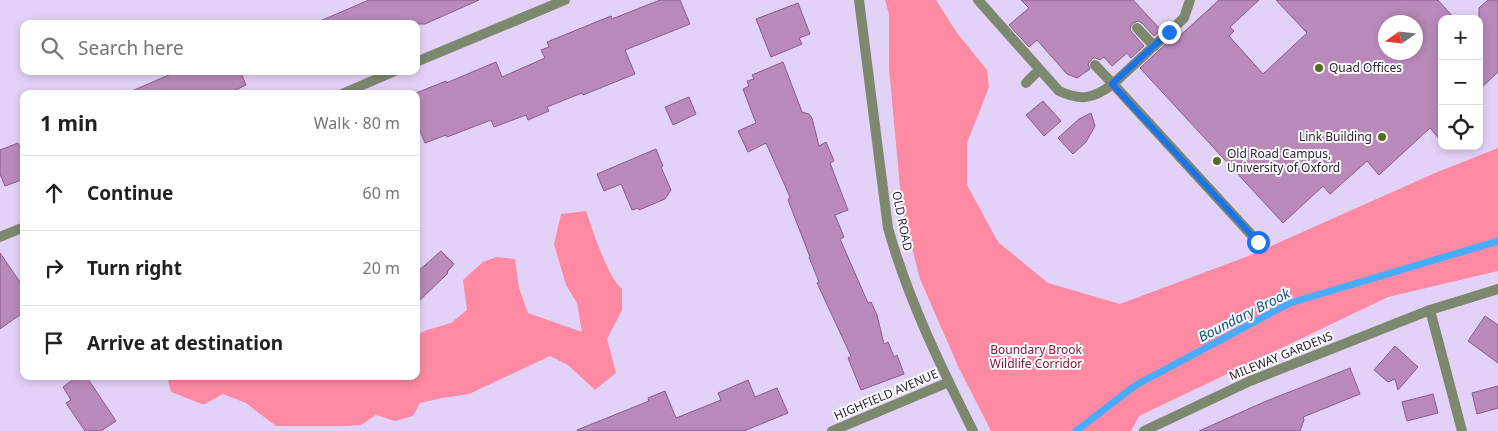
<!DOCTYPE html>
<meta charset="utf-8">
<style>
:root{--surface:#fff;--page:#f2f2f2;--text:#202124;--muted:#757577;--line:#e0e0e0}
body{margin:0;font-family:"Noto Sans",sans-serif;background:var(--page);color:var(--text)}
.controls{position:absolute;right:15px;top:15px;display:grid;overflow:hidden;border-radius:10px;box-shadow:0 2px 8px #0003}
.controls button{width:45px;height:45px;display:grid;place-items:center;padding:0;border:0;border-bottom:1px solid var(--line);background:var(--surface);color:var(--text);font:25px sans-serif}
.compass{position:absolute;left:1378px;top:15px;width:45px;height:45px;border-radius:50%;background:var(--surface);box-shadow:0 2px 8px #0003;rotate:256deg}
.stop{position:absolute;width:15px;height:15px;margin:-11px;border:4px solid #1a73e8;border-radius:50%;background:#fff}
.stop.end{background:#1a73e8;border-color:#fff;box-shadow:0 1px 5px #0008}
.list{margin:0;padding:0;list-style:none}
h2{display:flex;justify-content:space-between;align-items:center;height:65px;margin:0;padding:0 20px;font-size:21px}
h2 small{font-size:16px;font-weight:400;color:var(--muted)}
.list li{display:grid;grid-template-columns:32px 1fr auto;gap:15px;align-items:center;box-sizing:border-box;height:75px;padding:0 20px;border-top:1px solid var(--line)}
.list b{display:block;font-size:19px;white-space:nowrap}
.list em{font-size:16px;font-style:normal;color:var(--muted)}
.icon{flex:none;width:28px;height:28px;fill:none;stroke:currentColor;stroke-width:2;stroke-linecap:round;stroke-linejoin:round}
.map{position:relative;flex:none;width:1498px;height:431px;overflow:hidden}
.search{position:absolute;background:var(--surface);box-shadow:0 2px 8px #0003;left:20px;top:20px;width:400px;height:55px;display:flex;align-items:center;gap:12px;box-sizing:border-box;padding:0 18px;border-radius:10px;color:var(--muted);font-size:19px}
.panel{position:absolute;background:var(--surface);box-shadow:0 2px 8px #0003;left:20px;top:90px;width:400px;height:290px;border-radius:10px}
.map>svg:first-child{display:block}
</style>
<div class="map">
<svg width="1498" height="431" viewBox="0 0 1498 431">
<rect width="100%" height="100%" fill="#e3d2f7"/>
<!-- green -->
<g fill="#fd89a3">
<polygon points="885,0 936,0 957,33 987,70 989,87 967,143 967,185 998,242 1048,283 1120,304 1251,255 1435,173 1498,148 1498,271 1388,297 1139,416 1131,431 991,431 958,366 920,279 902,209 889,68 889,14"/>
<path d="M586 211C593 231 607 276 622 289V310L607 339 616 373 595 390 568 365 550 356 469 394 442 398 420 403 413 416 395 421 376 415 361 425 345 426H276L246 403 223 394 205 404H202L171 392 167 376H416V336L427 330 451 323 467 310 463 280 483 262 496 257 515 259 519 288 528 313 582 332 577 303 566 285 554 244 561 214Z"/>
</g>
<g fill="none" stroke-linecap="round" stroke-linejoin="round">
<!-- stream -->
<polyline stroke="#48abfc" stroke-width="7" points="1076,431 1136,385 1290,303 1498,241"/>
</g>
<!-- building -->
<g fill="#b989b9" stroke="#895b89" fill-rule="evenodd">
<polygon points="369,0 479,0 425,24 313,24"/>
<polygon points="660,0 680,0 690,24 625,50 635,74 583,95 582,93 547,107 549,111 528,120 526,115 494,127 491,120 447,137 446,135 425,143 416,121 416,93 446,81 446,83 496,62 502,77 545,58 541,50 549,47 547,42 611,16 612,19"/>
<polygon points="1021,0 1133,0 1161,30 1154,36 1142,23 1138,21 1133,23 1131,26 1130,30 1144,46 1131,58 1127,53 1112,66 1104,57 1100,60 1096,58 1093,58 1088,64 1090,69 1077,78 1067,74 1037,40 1029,47 1009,25 1029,8"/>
<path d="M1219 0H1259L1230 27 1234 31 1229 36 1263 74 1307 33 1276 0H1438L1455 19H1442V142L1430 128 1379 175 1367 161 1330 194 1323 186 1283 223 1140 68 1170 40 1172 43ZM1386 22H1416V52H1386Z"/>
<polygon points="1488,0 1498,0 1498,72 1479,90 1479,8"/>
<polygon points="798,3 810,34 799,38 802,44 771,57 756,19"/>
<polygon points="783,62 802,112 809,114 812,118 819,146 826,142 834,161 830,163 848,210 835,215 844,237 840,239 868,303 871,302 877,315 884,344 888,342 894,357 897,355 904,374 861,390 848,358 851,356 817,283 819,282 809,257 810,257 788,200 790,197 766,143 748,152 738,131 756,123 743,89 749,86 747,81 754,79 752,75"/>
<polygon points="178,71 240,71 246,85 227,94 125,94"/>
<polygon points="689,97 696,114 673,125 665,107"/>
<polygon points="1043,101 1061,121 1044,136 1026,115"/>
<polygon points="1091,113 1095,126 1086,142 1073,154 1058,138 1079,119"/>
<polygon points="18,143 24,156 24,179 5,186 0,174 0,150"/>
<polygon points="656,149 663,166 661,167 671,190 665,199 639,210 638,208 632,210 621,184 604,191 597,174"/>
<polygon points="441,251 454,264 447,272 448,273 416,304 416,273"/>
<polygon points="0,253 24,288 24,312 0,329"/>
<polygon points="1485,316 1498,325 1498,363 1468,341"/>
<polygon points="1395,346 1418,367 1398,390 1395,379 1388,382 1374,370"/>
<polygon points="1350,368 1360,394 1303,417 1304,420 1300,431 1199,431 1264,402"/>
<polygon points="78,376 86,376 116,421 101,431 85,431 66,403 71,400 63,387"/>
<polygon points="748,380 755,397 777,388 788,413 744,431 577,431 577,430 649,401 648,398 665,391 676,418 721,400 718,393"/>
<polygon points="1498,386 1498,408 1477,414 1472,393"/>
<polygon points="1433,394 1438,413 1407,421 1402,402"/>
</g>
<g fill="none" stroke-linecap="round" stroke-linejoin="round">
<!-- service -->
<g stroke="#7d886f" stroke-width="10">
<path d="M978 0 1059 91C1081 101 1093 99 1113 84L1258 242"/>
<polyline points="1137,28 1154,46"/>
<polyline points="1095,65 1113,84 1184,18 1190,0"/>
<polyline points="1026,83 1039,70"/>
</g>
<!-- minor -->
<g stroke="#7d886f" stroke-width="10">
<polyline points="416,62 565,0"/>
<polyline points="342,94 395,71"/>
<polyline points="0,237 24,227"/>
<polyline points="1430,310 1462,431"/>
<polyline points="832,431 949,382"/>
<polyline points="1144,431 1250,381 1430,310 1498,289"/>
</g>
<!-- tertiary -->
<path stroke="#7d886f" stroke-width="10" d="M859 0 888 228C908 299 940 365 973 431"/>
</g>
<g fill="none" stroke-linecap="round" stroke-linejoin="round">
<!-- route -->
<polyline stroke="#1a73e8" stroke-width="6" points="1169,32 1112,84 1258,242"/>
</g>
<!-- markers -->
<g fill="#526d20" stroke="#fcfcfc" stroke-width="2">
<circle cx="1319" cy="68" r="5"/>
<circle cx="1382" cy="137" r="5"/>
<circle cx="1217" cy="161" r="5"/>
</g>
<g text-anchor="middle" stroke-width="4" stroke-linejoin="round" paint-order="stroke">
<!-- poi labels -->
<g font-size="12" fill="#291e34" stroke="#fcfcfc" text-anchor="start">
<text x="1329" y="72">Quad Offices</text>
<text x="1372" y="141" text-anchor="end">Link Building</text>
<text x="1227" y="158">Old Road Campus,<tspan x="1227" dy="14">University of Oxford</tspan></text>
</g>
<!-- street labels -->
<g font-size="12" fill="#291e34" stroke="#fcfcfc">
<text transform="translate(902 221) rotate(79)" y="4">OLD ROAD</text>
<text transform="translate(1281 356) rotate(-22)" y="4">MILEWAY GARDENS</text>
<text transform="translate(886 395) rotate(-23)" y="4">HIGHFIELD AVENUE</text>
</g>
<!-- park labels -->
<g font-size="12" fill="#85193e" stroke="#fcfcfc">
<text x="1036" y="354">Boundary Brook<tspan x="1036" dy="14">Wildlife Corridor</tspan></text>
</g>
<!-- water labels -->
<g font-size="14" font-style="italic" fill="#0b5488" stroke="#fcfcfc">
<text transform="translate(1244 315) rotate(-27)" y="5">Boundary Brook</text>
</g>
</g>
</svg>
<div class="controls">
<button>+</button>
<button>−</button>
<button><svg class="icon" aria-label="locate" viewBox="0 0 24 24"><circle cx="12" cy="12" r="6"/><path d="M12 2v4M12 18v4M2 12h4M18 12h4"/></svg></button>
</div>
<svg class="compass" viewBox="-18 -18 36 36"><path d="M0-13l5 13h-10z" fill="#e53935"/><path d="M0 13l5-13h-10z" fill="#757577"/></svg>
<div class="stop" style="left:1258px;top:242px"></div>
<div class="stop end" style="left:1169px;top:32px"></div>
<div class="search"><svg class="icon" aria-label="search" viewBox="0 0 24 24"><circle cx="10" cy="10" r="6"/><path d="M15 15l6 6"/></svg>Search here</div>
<section class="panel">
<h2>1 min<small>Walk · 80 m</small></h2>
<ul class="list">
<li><svg class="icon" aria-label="ahead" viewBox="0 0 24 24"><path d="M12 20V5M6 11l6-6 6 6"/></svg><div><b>Continue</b></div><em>60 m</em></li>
<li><svg class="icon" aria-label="right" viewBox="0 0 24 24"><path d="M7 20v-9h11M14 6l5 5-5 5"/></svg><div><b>Turn right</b></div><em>20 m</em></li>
<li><svg class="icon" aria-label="arrive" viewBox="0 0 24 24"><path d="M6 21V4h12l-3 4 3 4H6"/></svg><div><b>Arrive at destination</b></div></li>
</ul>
</section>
</div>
